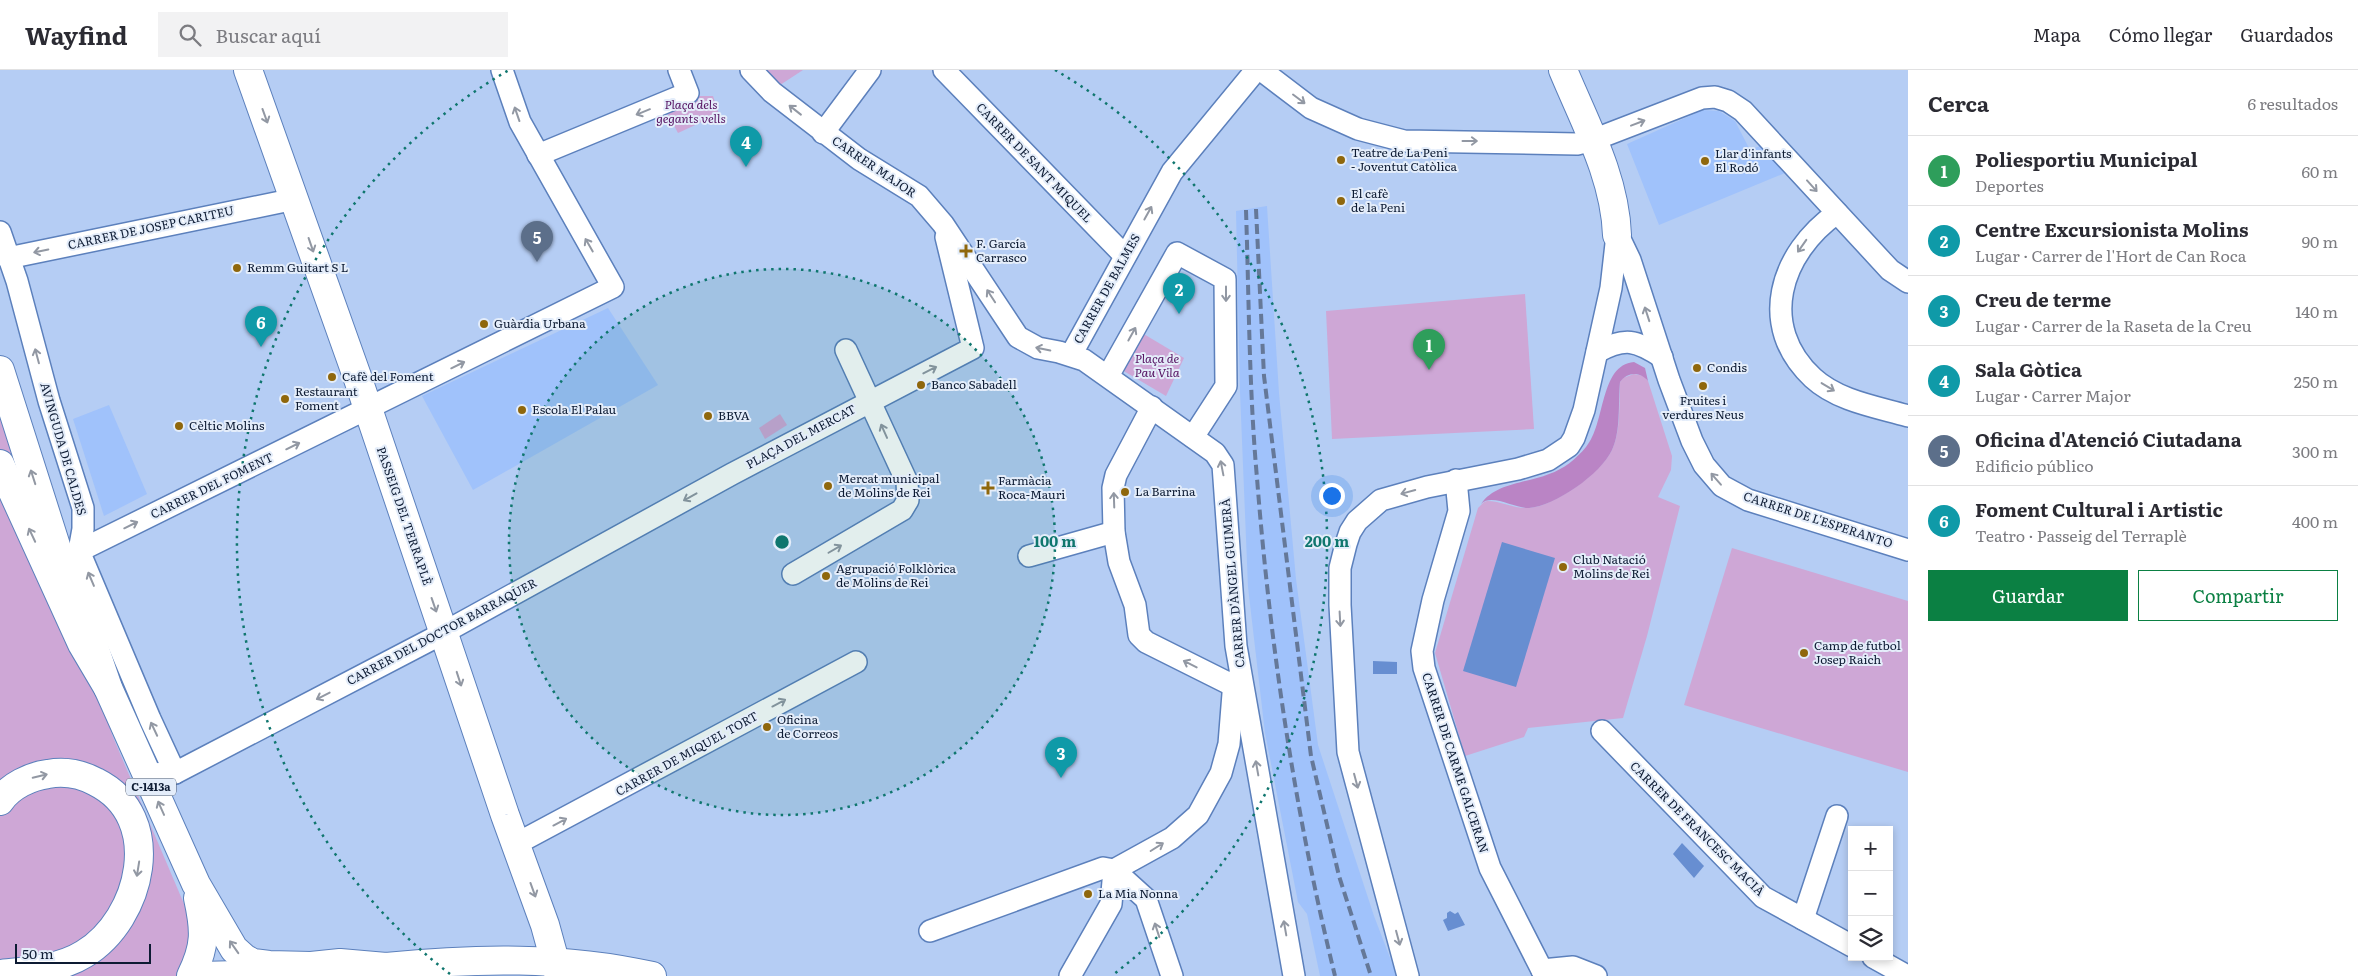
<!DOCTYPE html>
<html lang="es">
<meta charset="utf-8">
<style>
:root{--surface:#fff;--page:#f2f2f3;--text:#2b2b33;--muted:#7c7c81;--line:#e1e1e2;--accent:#0b8043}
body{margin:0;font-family:Literata,serif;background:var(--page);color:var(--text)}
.controls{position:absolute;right:15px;bottom:15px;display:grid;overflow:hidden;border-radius:0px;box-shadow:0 2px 8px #0003}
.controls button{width:45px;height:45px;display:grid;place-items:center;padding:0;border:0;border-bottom:1px solid var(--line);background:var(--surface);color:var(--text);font:25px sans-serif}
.scale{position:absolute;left:15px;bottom:12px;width:136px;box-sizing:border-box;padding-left:5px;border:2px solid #0d1b33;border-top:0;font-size:14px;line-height:18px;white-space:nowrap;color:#0d1b33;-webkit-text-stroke:4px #e4edfa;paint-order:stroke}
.you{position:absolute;left:1331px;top:425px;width:18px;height:18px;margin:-12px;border:4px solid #fff;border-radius:50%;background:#1a73e8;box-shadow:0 0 0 8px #1a73e833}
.badge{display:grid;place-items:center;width:32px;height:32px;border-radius:50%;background:var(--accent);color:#fff;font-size:16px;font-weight:700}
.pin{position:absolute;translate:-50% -41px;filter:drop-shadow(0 1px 2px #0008)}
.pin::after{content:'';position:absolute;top:26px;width:18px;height:15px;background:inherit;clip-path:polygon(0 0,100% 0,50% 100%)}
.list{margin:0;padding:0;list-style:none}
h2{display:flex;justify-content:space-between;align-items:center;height:65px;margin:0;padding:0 20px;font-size:21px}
h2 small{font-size:16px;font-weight:400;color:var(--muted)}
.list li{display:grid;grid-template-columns:32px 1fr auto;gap:15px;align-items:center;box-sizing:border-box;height:70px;padding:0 20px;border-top:1px solid var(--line)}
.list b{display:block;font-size:19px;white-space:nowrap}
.list p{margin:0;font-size:16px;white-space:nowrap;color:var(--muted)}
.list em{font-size:16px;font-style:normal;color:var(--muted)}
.actions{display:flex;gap:10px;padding:15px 20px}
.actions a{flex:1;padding:11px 0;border:1px solid var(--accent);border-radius:0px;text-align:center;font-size:18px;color:var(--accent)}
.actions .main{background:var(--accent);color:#fff}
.icon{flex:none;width:28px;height:28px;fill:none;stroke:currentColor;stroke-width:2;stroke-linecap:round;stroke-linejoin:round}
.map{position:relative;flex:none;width:1908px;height:906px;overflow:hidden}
header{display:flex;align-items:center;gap:30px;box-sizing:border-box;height:70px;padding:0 25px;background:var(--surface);border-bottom:1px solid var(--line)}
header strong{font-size:24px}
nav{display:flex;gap:28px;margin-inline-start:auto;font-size:18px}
.search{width:350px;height:45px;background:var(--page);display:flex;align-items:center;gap:12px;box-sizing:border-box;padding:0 18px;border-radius:0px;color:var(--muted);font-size:19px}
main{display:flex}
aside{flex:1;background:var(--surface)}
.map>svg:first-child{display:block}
</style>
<header>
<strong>Wayfind</strong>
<div class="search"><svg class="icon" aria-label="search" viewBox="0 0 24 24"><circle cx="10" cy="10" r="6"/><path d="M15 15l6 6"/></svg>Buscar aquí</div>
<nav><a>Mapa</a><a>Cómo llegar</a><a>Guardados</a></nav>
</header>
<main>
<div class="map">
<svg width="1908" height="906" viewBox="0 0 1908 906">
<rect width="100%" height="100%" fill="#b5cdf4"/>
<!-- built -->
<g fill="#a0c2fb">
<polygon points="1703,40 1719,41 1735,51 1750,80 1762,75 1785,103 1659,155 1627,74"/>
<polygon points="1267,136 1279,323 1296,509 1318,675 1374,846 1397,906 1320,906 1307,844 1298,832 1265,663 1248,517 1240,322 1236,141"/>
<polygon points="608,238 658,315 473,420 422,326"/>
<polygon points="109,335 147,424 104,446 73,349"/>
</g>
<!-- green -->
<g fill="#cea7d6">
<polygon points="762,0 803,0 777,17"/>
<polygon points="693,26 713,26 719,44 678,63 665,39"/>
<polygon points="1525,224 1534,359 1332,369 1326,241"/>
<polygon points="1142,263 1184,288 1166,326 1122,300"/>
<path d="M1634 304 1644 306 1648 311 1672 386 1671 400 1658 427 1680 436 1647 566 1623 648 1528 658 1524 667 1465 686 1435 583 1478 438 1484 432 1487 431C1501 431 1515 439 1529 438 1555 436 1601 403 1612 380 1621 361 1619 333 1620 312L1623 308Z"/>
<polygon points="0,335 33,438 113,667 193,855 183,906 0,906"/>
<polygon points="780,344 787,355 765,369 759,358"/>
<polygon points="1732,478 1908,531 1908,702 1684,635"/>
</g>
<!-- forest -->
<path fill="#ba84c5" d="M1634 292 1645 298 1648 311C1640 301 1627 302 1620 312 1618 333 1621 361 1612 380 1601 404 1555 436 1529 438 1515 439 1492 423 1481 434 1495 413 1527 413 1549 404 1564 399 1576 389 1586 377 1606 354 1599 295 1634 292Z"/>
<!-- water -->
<g fill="#678ed1">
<polygon points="1502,472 1555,488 1516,617 1463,601"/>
<polygon points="1373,591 1397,592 1397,604 1373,604"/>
<polygon points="1682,773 1704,796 1694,808 1673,784"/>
<polygon points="1450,841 1455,844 1458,842 1465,855 1448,861 1443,850 1447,848 1447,843"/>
</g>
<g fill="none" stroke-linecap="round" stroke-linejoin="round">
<defs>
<g id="street">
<polyline points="751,0 772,22 859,89 919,126 943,154 1018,267 1038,278 1059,282 1084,290 1215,383 1223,395 1236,576 1294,906"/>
<polyline points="944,0 1125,186"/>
<polyline points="1261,0 1311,38 1358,59 1404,71 1577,74 1593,70 1702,28 1715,27 1728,31 1743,41 1890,200 1908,212"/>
<polyline points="823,63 870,0"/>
<polyline points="538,85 688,23 679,0"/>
<path d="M1837 143C1780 183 1757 256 1813 308 1838 331 1877 337 1908 346"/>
<polyline points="0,162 17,211 49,331 83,438 83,459 79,481 150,649 175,703"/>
<polyline points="1618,165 1630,190 1669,310 1692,371 1704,395 1722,416 1748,430 1908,480"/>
<polyline points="8,188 295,129"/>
<path d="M1597 282C1625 267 1636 270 1662 287"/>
<polyline points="1071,285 1172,102 1256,0"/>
<polyline points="1108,306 1177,183 1225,209 1226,316 1193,367"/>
<polyline points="1152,337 1116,405 1113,418 1114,462 1119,492 1135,535 1139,565 1146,572 1234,616"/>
<polyline points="1456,410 1459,441 1433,530 1422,581 1424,598 1490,798 1545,906"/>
<polyline points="1029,486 1114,462"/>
<polyline points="66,502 73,487 79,481 613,217 520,52 502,0"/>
<polyline points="793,504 902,440 908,430 907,412 846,280"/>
<polyline points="1602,661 1763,827 1852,876"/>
<polyline points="146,704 175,703 432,569 732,404 973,278 946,167"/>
<polyline points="516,774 856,592"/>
<polyline points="1114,800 1172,768 1198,745 1221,703 1229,674 1234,611"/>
<polyline points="1114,800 1146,829 1172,906"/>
<polyline points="1803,849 1837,746"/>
<polyline points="930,861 1103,798 1114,800"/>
<polyline points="1873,887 1907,906"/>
<polyline points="1542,900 1573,897 1596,906"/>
<polyline points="1070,906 1111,834 1114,800"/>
<polyline points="1408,906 1348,682 1340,535 1340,498 1346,474 1350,462 1357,451 1381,430 1427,417 1518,399 1548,390 1569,376 1574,368 1584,340 1611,218 1617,165"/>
</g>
<g id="secondary">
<polyline points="248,0 358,309 505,745 545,855 559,906"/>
<path d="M1563 0C1585 53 1615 107 1617 165"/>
<path d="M386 897C475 888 564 886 652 906"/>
</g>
<g id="primary">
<polyline points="0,300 57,479 92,571 108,618 196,814 234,879 244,888 253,893 269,895 311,896"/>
<path d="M191 906C206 876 205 860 198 828"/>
<polyline points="201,906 269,904 311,896 340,893 386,897"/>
</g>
<g id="highway">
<polyline points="0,394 82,574 108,618"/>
<path d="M0 731C10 716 31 706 48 704 65 701 81 704 96 712 166 747 142 849 84 884 60 899 28 901 0 904"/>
</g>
</defs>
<!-- street casing -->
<use href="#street" stroke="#5c80bc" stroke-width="24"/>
<!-- secondary casing -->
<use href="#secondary" stroke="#5c80bc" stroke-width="30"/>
<!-- primary casing -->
<use href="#primary" stroke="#5c80bc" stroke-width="30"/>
<!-- highway casing -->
<use href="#highway" stroke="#5c80bc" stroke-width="30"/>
<!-- street -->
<use href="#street" stroke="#fff" stroke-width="21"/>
<!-- secondary -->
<use href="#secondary" stroke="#fff" stroke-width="28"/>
<!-- primary -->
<use href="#primary" stroke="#fff" stroke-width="28"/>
<!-- highway -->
<use href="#highway" stroke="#fff" stroke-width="28"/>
<!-- rail -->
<g stroke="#657898" stroke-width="4" stroke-dasharray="10 5" stroke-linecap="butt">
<polyline points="1256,139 1264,306 1311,686 1339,806 1371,906"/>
<path d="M1246 140C1249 229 1249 319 1257 408 1270 575 1295 743 1335 906"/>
</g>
</g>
<!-- one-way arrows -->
<defs><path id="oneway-shaft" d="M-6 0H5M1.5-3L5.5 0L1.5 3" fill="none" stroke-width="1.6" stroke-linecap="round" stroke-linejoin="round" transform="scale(1.25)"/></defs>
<g stroke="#9298a3">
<use href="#oneway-shaft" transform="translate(1299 29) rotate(37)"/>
<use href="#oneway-shaft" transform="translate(795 40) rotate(-142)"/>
<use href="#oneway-shaft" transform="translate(643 42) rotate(158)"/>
<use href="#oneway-shaft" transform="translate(517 44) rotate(-109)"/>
<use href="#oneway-shaft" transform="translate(265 46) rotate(70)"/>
<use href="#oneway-shaft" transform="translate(1638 53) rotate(-21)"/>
<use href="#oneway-shaft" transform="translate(1470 71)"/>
<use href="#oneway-shaft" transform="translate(1812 116) rotate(48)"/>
<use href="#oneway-shaft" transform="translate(1148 143) rotate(-61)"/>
<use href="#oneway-shaft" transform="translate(311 175) rotate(71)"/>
<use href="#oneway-shaft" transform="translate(589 175) rotate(-120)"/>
<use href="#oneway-shaft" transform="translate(1802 176) rotate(125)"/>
<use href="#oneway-shaft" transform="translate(41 181) rotate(168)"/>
<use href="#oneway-shaft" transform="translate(1226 224) rotate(90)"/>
<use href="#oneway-shaft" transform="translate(991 226) rotate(-123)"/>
<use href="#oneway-shaft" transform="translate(1647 244) rotate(-108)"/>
<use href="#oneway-shaft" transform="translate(1132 264) rotate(-61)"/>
<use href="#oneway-shaft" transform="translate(1043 279) rotate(-168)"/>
<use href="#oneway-shaft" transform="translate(37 286) rotate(-105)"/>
<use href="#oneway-shaft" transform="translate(458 295) rotate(-26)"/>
<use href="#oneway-shaft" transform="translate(930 300) rotate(-27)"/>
<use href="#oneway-shaft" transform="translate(1828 317) rotate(31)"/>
<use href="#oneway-shaft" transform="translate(884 361) rotate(-114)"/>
<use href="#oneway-shaft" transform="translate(293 376) rotate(-26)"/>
<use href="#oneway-shaft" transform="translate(1222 398) rotate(-101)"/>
<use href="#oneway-shaft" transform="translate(33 407) rotate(-108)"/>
<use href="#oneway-shaft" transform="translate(1716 409) rotate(-131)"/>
<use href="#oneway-shaft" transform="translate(1408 422) rotate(165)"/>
<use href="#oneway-shaft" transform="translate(690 427) rotate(151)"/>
<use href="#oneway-shaft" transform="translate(1114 430) rotate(-92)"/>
<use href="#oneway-shaft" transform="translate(131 455) rotate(-26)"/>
<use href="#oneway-shaft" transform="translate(32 465) rotate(-115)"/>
<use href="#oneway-shaft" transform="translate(835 479) rotate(-30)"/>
<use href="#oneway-shaft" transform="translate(91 509) rotate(-113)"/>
<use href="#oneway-shaft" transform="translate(434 535) rotate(71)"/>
<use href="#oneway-shaft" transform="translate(1340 549) rotate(87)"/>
<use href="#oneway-shaft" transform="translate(1190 594) rotate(-153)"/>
<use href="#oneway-shaft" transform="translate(459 609) rotate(72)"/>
<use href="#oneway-shaft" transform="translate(323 626) rotate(153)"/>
<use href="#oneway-shaft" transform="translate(779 633) rotate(-28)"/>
<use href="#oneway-shaft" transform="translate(154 659) rotate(-115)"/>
<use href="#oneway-shaft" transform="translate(1257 698) rotate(-100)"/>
<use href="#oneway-shaft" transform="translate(40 706) rotate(-13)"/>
<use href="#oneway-shaft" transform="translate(1356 711) rotate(75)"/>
<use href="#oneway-shaft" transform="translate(161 738) rotate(-114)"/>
<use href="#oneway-shaft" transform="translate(560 752) rotate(-28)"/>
<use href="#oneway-shaft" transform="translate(1157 777) rotate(-32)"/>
<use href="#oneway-shaft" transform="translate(138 799) rotate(99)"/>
<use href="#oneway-shaft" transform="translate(533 820) rotate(70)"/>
<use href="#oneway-shaft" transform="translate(1285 858) rotate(-100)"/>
<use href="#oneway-shaft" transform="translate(1157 860) rotate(-108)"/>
<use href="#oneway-shaft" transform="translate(1398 868) rotate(75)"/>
<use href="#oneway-shaft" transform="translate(234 877) rotate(-125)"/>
</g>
<!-- distance rings -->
<circle cx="782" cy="472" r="273" fill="#0f766e" fill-opacity=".12"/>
<g fill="none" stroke="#0f766e" stroke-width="2.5" stroke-dasharray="2.5 5">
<circle cx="782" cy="472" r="273"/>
<path d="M450 904A545 545 0 0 1 509 0M1055 0A545 545 0 0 1 1114 904"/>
</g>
<!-- markers -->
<g fill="#8f670c" stroke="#e4edfa" stroke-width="2">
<circle cx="1341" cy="90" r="5"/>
<circle cx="1705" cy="91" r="5"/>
<circle cx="1341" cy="131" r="5"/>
<path d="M963.5 173.5h5v5h5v5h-5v5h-5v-5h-5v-5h5z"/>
<circle cx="237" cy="198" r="5"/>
<circle cx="484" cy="254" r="5"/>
<circle cx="1697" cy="298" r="5"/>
<circle cx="332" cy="307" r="5"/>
<circle cx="921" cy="315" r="5"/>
<circle cx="1703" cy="316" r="5"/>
<circle cx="285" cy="329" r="5"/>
<circle cx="522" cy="340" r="5"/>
<circle cx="708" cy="346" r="5"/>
<circle cx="179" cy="356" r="5"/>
<circle cx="828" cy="416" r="5"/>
<path d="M985.5 410.5h5v5h5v5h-5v5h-5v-5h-5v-5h5z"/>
<circle cx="1125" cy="422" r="5"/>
<circle cx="1563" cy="497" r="5"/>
<circle cx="826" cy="506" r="5"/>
<circle cx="1804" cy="583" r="5"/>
<circle cx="767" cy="657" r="5"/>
<circle cx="1088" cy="824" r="5"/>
</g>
<g text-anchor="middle" stroke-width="4" stroke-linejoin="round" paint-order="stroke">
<!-- shield labels -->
<rect fill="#e4edfa" stroke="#4e5a6f" stroke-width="1" x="126" y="708.5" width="50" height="17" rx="4"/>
<g font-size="11" font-weight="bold" fill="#0d1b33">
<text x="151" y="721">C-1413a</text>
</g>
<!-- park labels -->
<g font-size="12" font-style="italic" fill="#541060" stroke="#e4edfa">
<text x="691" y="39">Plaça dels<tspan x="691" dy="14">gegants vells</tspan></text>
<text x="1157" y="293">Plaça de<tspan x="1157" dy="14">Pau Vila</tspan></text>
</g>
<!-- poi labels -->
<g font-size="12" fill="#0d1b33" stroke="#e4edfa" text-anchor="start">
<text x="1351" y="87">Teatre de La Peni<tspan x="1351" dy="14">- Joventut Catòlica</tspan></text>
<text x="1715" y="88">Llar d'infants<tspan x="1715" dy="14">El Rodó</tspan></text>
<text x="1351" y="128">El cafè<tspan x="1351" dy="14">de la Peni</tspan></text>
<text x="976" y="178">F. García<tspan x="976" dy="14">Carrasco</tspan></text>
<text x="247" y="202">Remm Guitart S L</text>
<text x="494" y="258">Guàrdia Urbana</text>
<text x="1707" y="302">Condis</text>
<text x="342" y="311">Cafè del Foment</text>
<text x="931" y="319">Banco Sabadell</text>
<text x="295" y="326">Restaurant<tspan x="295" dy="14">Foment</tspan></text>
<text x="1703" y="335" text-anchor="middle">Fruites i<tspan x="1703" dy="14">verdures Neus</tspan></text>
<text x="532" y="344">Escola El Palau</text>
<text x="718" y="350">BBVA</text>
<text x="189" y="360">Cèltic Molins</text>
<text x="838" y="413">Mercat municipal<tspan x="838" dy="14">de Molins de Rei</tspan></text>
<text x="998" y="415">Farmàcia<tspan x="998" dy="14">Roca-Mauri</tspan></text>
<text x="1135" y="426">La Barrina</text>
<text x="1573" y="494">Club Natació<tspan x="1573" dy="14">Molins de Rei</tspan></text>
<text x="836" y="503">Agrupació Folklòrica<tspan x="836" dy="14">de Molins de Rei</tspan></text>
<text x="1814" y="580">Camp de futbol<tspan x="1814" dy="14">Josep Raich</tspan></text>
<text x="777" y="654">Oficina<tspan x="777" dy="14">de Correos</tspan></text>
<text x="1098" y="828">La Mia Nonna</text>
</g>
<!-- street labels -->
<g font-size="12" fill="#0d1b33" stroke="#e4edfa">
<text transform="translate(1034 93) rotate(46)" y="4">CARRER DE SANT MIQUEL</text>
<text transform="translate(874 97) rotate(34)" y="4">CARRER MAJOR</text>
<text transform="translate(151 158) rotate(-12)" y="4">CARRER DE JOSEP CARITEU</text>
<text transform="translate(1107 219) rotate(-61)" y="4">CARRER DE BALMES</text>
<text transform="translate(801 367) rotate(-28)" y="4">PLAÇA DEL MERCAT</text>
<text transform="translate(63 379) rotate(74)" y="4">AVINGUDA DE CALDES</text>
<text transform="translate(212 416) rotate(-26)" y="4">CARRER DEL FOMENT</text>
<text transform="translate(404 446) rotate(71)" y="4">PASSEIG DEL TERRAPLÈ</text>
<text transform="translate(1818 450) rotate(18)" y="4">CARRER DE L'ESPERANTO</text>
<text transform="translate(1233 513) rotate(-95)" y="4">CARRER D'ÀNGEL GUIMERÀ</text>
<text transform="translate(442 562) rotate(-28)" y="4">CARRER DEL DOCTOR BARRAQUER</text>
<text transform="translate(687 684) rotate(-29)" y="4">CARRER DE MIQUEL TORT</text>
<text transform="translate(1455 693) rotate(72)" y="4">CARRER DE CARME GALCERAN</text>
<text transform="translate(1697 759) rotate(45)" y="4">CARRER DE FRANCESC MACIÀ</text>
</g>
</g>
<circle cx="782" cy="472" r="8" fill="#0f766e" stroke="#e4edfa" stroke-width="2.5"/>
<g font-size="15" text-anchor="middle" font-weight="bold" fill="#0f766e" stroke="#e4edfa" stroke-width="4" stroke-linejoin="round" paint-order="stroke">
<text x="1055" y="477">100 m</text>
<text x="1327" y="477">200 m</text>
</g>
</svg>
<div class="controls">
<button>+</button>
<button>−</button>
<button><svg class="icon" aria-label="layers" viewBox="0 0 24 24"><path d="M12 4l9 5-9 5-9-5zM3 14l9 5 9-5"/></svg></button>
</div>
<div class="scale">50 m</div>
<div class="you"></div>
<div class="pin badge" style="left:1429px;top:300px;background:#2e9e5b">1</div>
<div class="pin badge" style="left:1179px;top:244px;background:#0f9aa8">2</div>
<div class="pin badge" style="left:1061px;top:708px;background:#0f9aa8">3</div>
<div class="pin badge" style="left:746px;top:97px;background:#0f9aa8">4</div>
<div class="pin badge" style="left:537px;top:192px;background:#5c6f8a">5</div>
<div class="pin badge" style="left:261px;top:277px;background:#0f9aa8">6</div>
</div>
<aside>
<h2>Cerca<small>6 resultados</small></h2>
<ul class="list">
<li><span class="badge" style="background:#2e9e5b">1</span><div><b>Poliesportiu Municipal</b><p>Deportes</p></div><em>60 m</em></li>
<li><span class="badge" style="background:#0f9aa8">2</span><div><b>Centre Excursionista Molins</b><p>Lugar · Carrer de l'Hort de Can Roca</p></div><em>90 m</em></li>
<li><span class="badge" style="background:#0f9aa8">3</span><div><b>Creu de terme</b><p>Lugar · Carrer de la Raseta de la Creu</p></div><em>140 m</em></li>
<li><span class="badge" style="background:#0f9aa8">4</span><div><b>Sala Gòtica</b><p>Lugar · Carrer Major</p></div><em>250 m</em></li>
<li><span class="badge" style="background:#5c6f8a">5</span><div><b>Oficina d'Atenció Ciutadana</b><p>Edificio público</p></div><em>300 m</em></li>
<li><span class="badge" style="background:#0f9aa8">6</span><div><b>Foment Cultural i Artistic</b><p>Teatro · Passeig del Terraplè</p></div><em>400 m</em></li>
</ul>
<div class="actions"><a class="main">Guardar</a><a>Compartir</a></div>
</aside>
</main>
